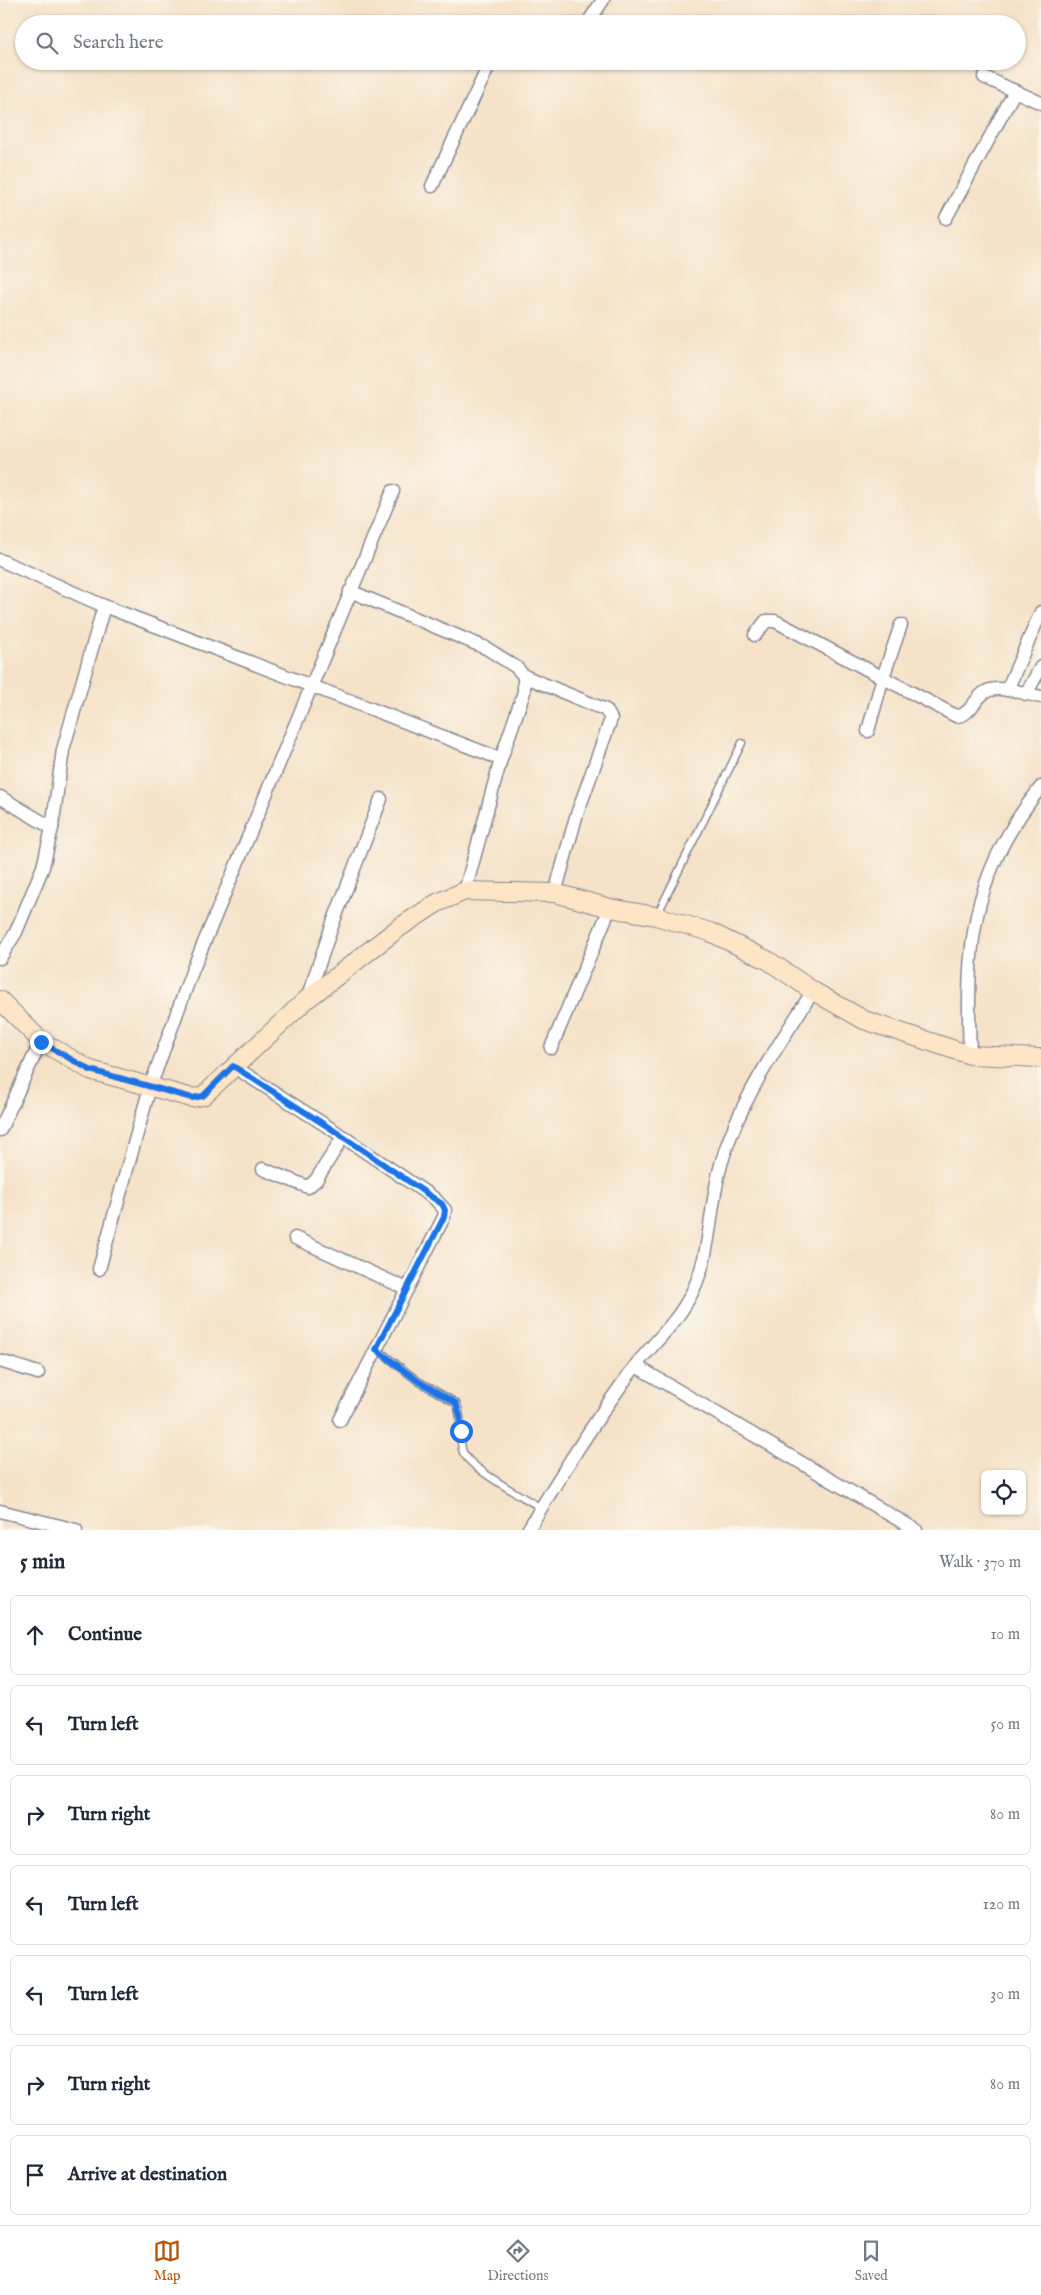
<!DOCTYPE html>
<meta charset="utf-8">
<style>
:root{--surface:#fff;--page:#f2f2f3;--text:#1f2937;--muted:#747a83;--line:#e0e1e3;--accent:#b45309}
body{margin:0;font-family:"IM FELL English",serif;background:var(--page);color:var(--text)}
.controls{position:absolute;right:15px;bottom:15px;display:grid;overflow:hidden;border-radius:8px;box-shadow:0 1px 4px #0004}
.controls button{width:45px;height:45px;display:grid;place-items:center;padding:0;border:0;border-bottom:1px solid var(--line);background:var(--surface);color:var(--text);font:25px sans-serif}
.stop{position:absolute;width:15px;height:15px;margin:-11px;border:4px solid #1a73e8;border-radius:50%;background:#fff}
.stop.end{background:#1a73e8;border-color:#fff;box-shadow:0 1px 5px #0008}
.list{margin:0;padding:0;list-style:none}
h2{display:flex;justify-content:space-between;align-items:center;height:65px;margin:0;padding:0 20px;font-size:21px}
h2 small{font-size:16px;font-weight:400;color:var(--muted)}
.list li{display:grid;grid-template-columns:32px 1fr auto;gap:15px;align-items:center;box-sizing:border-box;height:80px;margin:0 10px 10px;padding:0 10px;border:1px solid var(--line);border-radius:8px}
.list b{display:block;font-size:19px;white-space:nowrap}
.list em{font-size:16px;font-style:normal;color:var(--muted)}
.icon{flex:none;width:28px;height:28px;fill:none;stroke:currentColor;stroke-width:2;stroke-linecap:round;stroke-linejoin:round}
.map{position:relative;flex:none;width:1041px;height:1530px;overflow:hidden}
.search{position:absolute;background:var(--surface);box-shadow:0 1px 4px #0004;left:15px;right:15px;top:15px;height:55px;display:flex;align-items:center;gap:12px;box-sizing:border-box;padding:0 18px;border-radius:28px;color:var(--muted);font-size:19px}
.sheet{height:695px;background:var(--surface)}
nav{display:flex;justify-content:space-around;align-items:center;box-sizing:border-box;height:70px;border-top:1px solid var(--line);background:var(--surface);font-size:14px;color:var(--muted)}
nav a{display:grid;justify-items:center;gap:2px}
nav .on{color:var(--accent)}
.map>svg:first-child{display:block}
</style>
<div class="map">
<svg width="1041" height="1530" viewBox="0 0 1041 1530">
<rect width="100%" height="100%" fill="#fbf7ec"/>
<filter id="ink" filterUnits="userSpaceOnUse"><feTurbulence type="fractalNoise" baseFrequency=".02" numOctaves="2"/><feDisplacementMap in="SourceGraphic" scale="10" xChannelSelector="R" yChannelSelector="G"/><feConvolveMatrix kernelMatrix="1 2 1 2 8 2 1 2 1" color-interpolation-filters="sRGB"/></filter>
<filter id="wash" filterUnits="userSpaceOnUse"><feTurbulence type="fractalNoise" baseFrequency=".0096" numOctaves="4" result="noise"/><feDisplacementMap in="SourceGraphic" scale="20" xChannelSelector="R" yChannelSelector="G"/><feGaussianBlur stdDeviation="1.12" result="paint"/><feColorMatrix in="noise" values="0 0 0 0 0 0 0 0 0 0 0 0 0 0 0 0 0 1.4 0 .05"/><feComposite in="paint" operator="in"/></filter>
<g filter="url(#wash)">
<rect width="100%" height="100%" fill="#f5e2c8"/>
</g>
<g filter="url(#ink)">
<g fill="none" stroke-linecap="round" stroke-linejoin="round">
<defs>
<g id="lane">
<polyline points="657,915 742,743"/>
<path d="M377 1349 418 1381 456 1403C464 1418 457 1436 463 1452 470 1469 524 1497 541 1508"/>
</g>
<g id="street">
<polyline points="587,24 603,0"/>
<polyline points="984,77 1041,103"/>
<polyline points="432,186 491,61"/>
<polyline points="946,218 1015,91"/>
<polyline points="0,560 104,606 501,759"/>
<polyline points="350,591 486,648 516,667 524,676 524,692 501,759 465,891"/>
<path d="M755 635 766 621H775L956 716C972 716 975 694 990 690 1005 686 1026 694 1041 697"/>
<polyline points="524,676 606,710 611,719 576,817 555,893"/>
<polyline points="1007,690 1041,612"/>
<polyline points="1026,694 1041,667"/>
<polyline points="868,731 883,677 901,625"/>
<polyline points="0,797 52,828"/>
<polyline points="0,958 16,932 43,867 52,828 63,750 104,606"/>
<polyline points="307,999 333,923 381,799"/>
<polyline points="551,1048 610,908"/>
<path d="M970 1055C966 947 970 875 1041 787"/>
<polyline points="233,1066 333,1130 435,1199 445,1210 444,1217 340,1420"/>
<polyline points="0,1130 41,1041"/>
<polyline points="263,1169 308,1187 316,1180 343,1137"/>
<polyline points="295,1238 407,1289"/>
<polyline points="99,1269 150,1087 193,969 393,491"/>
<polyline points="0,1361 38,1373"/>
<polyline points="636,1366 916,1530"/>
<polyline points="0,1511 76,1530"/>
<path d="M528 1530C561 1474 597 1417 636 1365 653 1344 675 1324 688 1300 713 1257 708 1207 722 1161 740 1099 779 1045 813 991"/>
</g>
<polyline id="secondary" points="0,1000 41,1041 90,1070 192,1098 203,1096 306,1000 400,927 437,903 465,891 555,893 610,908 656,916 710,932 769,961 813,991 864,1020 970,1055 1041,1058"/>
</defs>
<!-- lane casing -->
<use href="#lane" stroke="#888893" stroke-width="9"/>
<!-- street casing -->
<use href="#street" stroke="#888893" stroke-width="15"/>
<!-- secondary casing -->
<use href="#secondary" stroke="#888893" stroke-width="20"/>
<!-- lane -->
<use href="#lane" stroke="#fff" stroke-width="6"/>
<!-- street -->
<use href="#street" stroke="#fff" stroke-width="12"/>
<!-- secondary -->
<use href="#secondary" stroke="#fee5c5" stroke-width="18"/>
</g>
</g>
<g fill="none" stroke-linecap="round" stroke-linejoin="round" filter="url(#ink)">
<!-- route -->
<polyline stroke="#1a73e8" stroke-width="6" points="41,1042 90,1070 192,1098 203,1096 233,1066 333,1130 442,1204 445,1210 444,1217 376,1349 418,1381 456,1403 460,1416 461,1431"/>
</g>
</svg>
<div class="controls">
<button><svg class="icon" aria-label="locate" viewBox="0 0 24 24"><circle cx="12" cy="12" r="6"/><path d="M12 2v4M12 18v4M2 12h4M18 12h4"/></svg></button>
</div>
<div class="stop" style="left:461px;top:1431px"></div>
<div class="stop end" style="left:41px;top:1042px"></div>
<div class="search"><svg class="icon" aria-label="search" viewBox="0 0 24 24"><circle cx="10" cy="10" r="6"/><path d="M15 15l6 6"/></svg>Search here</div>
</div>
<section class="sheet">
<h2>5 min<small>Walk · 370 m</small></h2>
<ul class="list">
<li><svg class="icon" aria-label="ahead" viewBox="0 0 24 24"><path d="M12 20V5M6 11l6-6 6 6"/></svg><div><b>Continue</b></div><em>10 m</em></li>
<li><svg class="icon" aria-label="left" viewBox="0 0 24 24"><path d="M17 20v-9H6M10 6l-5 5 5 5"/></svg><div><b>Turn left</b></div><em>50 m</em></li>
<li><svg class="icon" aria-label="right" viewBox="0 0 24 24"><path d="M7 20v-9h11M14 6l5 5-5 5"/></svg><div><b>Turn right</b></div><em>80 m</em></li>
<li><svg class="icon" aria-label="left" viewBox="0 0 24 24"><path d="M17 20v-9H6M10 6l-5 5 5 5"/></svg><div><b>Turn left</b></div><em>120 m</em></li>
<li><svg class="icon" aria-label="left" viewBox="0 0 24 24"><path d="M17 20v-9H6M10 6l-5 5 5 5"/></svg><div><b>Turn left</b></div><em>30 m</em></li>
<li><svg class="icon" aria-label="right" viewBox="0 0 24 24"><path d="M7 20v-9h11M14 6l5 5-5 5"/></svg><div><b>Turn right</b></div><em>80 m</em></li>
<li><svg class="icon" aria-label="arrive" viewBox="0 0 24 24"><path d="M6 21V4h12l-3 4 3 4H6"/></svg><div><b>Arrive at destination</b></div></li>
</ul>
</section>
<nav>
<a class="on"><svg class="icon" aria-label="map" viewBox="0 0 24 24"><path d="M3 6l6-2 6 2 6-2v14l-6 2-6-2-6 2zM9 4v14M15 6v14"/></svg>Map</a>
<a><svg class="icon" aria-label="directions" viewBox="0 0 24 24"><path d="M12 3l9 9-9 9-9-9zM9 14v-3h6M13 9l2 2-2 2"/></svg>Directions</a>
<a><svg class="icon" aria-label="saved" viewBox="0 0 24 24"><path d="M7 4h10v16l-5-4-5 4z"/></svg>Saved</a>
</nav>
